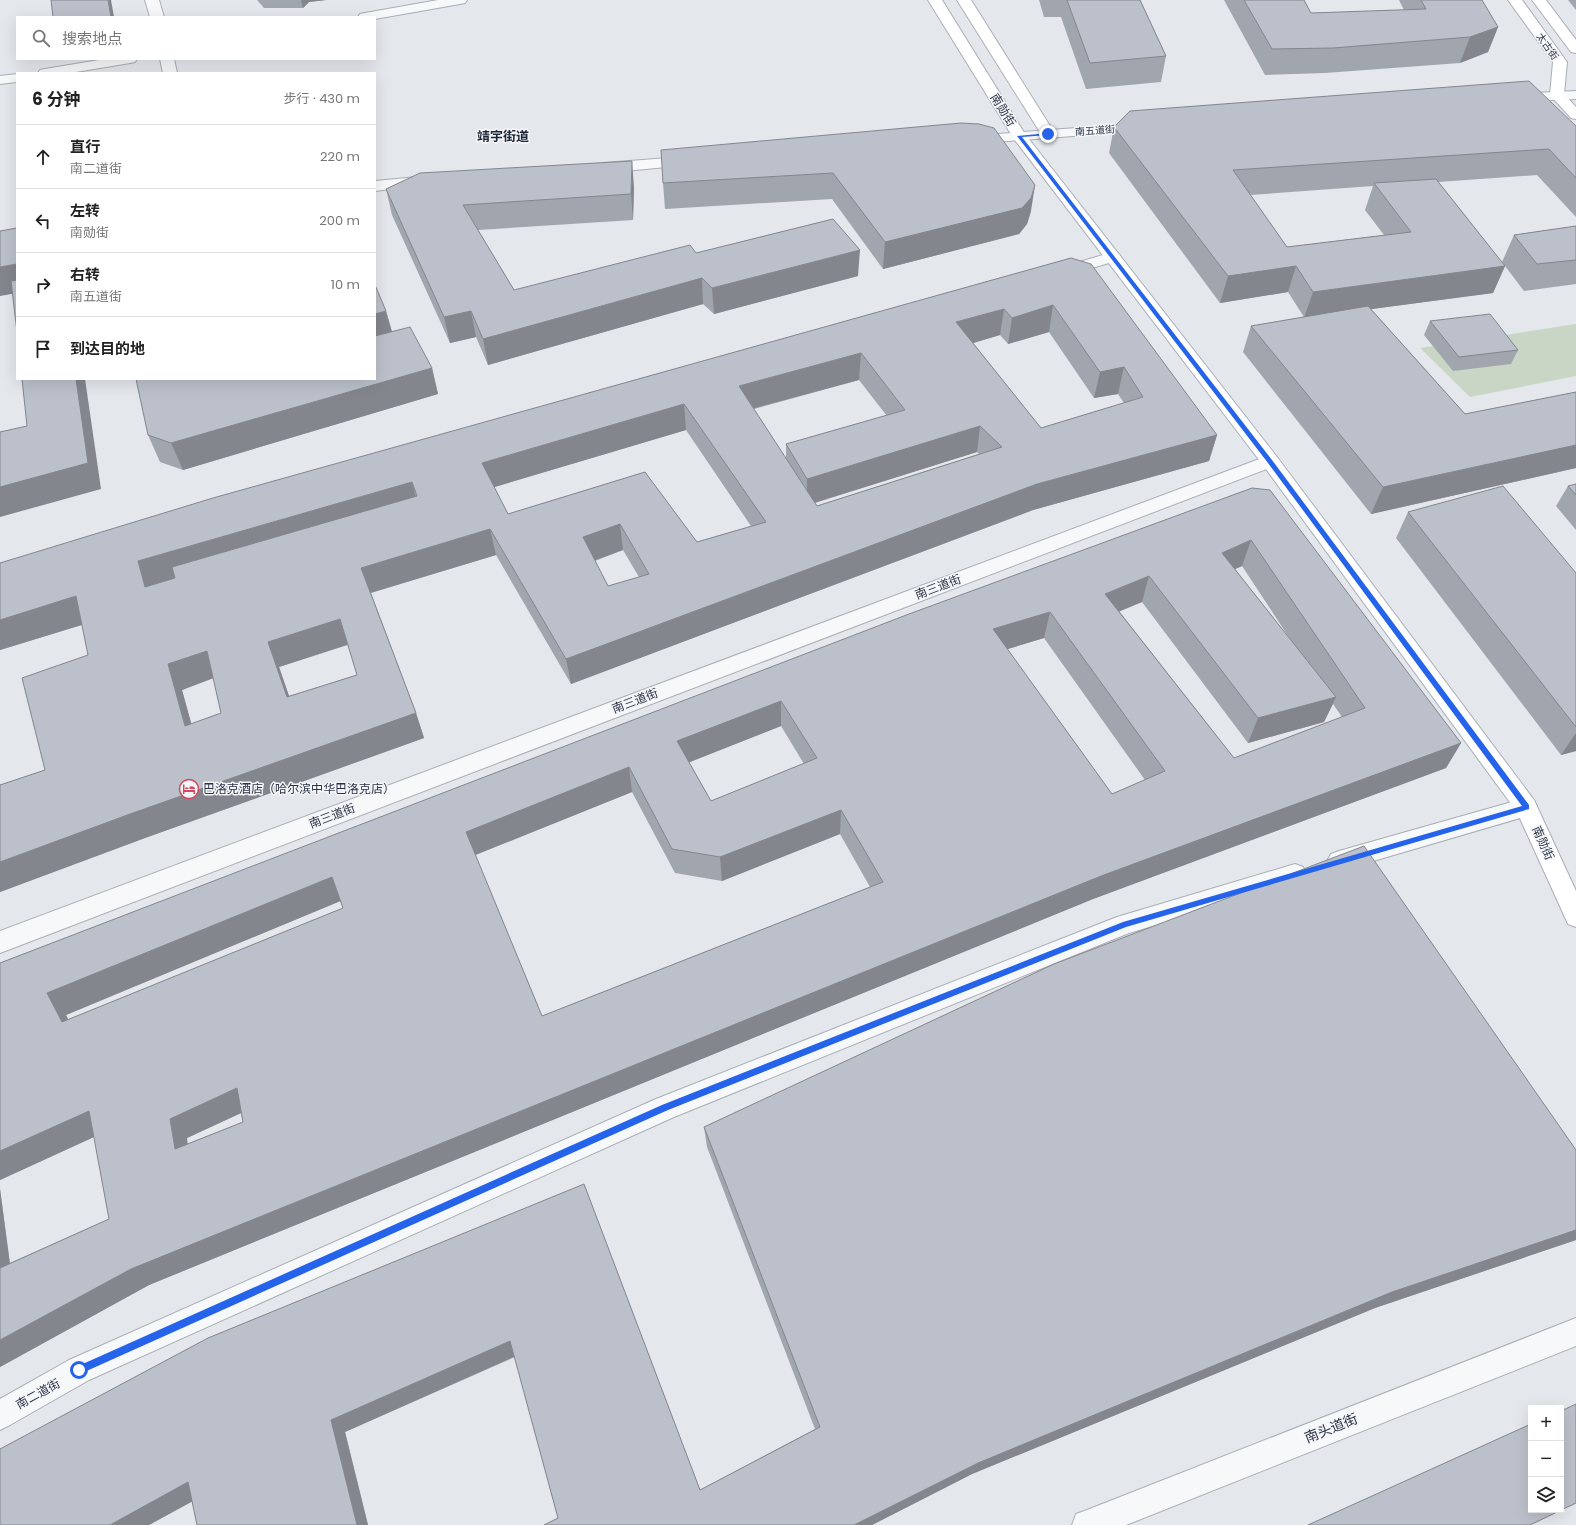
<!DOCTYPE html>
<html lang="zh">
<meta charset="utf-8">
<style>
:root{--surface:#fff;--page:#f6f6f6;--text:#222;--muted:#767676;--line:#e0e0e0}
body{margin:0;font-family:Poppins,"Noto Sans SC",sans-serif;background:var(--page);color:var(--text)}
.controls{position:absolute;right:12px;bottom:12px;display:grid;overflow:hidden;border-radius:0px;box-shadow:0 4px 16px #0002}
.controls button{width:36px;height:36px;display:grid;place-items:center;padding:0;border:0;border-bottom:1px solid var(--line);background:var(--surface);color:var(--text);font:20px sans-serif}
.stop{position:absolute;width:12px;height:12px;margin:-9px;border:3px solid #2563eb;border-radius:50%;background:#fff}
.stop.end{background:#2563eb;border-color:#fff;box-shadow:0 1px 4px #0008}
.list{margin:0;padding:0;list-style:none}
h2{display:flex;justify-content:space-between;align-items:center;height:52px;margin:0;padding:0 16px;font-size:17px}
h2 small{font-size:13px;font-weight:400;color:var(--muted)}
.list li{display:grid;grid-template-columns:26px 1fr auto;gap:12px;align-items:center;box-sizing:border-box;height:64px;padding:0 16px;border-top:1px solid var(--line)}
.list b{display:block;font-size:15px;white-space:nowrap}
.list p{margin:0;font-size:13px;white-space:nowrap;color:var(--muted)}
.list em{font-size:13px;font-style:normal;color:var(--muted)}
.icon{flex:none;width:22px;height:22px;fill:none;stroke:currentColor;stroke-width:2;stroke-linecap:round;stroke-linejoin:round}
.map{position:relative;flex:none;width:1576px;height:1525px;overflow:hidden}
.search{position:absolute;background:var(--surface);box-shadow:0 4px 16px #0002;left:16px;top:16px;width:360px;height:44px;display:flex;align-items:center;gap:10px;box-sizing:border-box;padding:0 14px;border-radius:0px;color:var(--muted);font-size:15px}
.panel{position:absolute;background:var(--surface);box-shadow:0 4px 16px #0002;left:16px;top:72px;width:360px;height:308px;border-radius:0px}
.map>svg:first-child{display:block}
</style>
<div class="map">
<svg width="1576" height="1525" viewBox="0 0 1576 1525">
<rect width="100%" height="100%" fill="#e4e7ec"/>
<!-- green -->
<polygon fill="#c9d6c5" points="1576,324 1576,376 1470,397 1420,348"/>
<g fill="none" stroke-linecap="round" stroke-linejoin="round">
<defs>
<g id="pedestrian">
<polygon points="1270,455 1277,457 1279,461 1277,465 0,953 0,931"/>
<polygon points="1526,798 1534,800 1537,807 1534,814 1339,871 1331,868 1327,861 1331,854 1339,851"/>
<polygon points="1295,864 1303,867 1307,874 1303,881 1129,933 674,1117 89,1380 10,1425 0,1430 0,1399 69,1360 656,1099 1117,917"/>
<polygon points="1576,1318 1576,1346 1126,1525 1072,1525 1076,1514 1087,1510"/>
</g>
<g id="tertiary">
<polygon points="145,0 159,0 164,17 150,17"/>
<polygon points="438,0 467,0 465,3 460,4 375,19 375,17 358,17 360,14 365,13"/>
<polygon points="105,59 137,59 135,62 130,63 70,73 38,73 40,70 45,69"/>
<polygon points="160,59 174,59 177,73 163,73"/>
<polygon points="17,74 17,82 0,84 0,76"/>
<polygon points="1576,91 1576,99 1515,102 1510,101 1508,98 1510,95 1515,94"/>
<polygon points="1144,123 1149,124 1151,127 1149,130 970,144 965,143 963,140 965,137 970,136"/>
<polygon points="693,156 698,158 701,161 698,164 604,173 599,171 596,168 599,165 604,163"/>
<polygon points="428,176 433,178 436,181 433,184 375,191 375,181"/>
<polygon points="1113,252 1119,254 1121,257 1119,260 1062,277 1056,275 1054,272 1056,269"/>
</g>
<g id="secondary">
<polygon points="928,0 942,0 1025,134 1277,457 1534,800 1576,891 1576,927 1568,924 1517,812 1263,465 1014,139"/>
<polygon points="957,0 971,0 1055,134 1053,137 1048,138 1043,137"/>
<polygon points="1508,0 1522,0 1567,62 1564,94 1576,107 1576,119 1571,118 1550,95 1553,62"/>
<polygon points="1532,0 1546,0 1576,40 1576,53 1571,52"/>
</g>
</defs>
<!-- pedestrian casing -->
<use href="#pedestrian" stroke="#a9aeb7" stroke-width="2"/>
<!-- tertiary casing -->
<use href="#tertiary" stroke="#a9aeb7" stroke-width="2"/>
<!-- secondary casing -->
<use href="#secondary" stroke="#a9aeb7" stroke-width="2"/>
<!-- pedestrian -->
<use href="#pedestrian" fill="#f7f8fa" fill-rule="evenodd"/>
<!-- tertiary -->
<use href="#tertiary" fill="#f7f8fa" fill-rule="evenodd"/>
<!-- secondary -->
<use href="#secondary" fill="#fff" fill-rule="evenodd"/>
</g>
<!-- wall -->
<g fill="#a1a5ae" fill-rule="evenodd">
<polygon points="233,0 326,0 309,2 303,8 264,8 257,0"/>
<polygon points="1039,0 1140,0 1166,56 1161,82 1086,89 1061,17 1044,17"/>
<polygon points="1224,0 1304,0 1311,13 1404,10 1399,0 1482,0 1498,27 1488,52 1460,63 1325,73 1265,75"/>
<polygon points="1568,0 1576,0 1576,10"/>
<polygon points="961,123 1031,211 1027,224 1019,234 883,269 832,199 665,209 663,183"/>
<path d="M1576 126V217L1537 175 1438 182 1505 266 1493 293 1371 309 1465 414 1576 392V468L1371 514 1243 352 1251 326 1304 317 1288 292 1220 303 1109 153 1114 127ZM1373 186 1365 210 1384 235 1287 247 1250 195Z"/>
<polygon points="634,187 633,220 478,230 514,290 696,253 858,276 714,314 703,304 488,365 476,337 450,343 392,215 386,189"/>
<polygon points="1576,226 1576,284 1524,291 1502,262 1514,235"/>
<path d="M1071 258 1217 435 1209 461 1033 510 571 684 496 555 371 593 416 713 424 738 145 838 0 892V785L45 770 88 655 82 625 0 650V563ZM1049 332 1094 398 1118 394 1124 403 1041 428 973 343 1000 335 1008 344ZM859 380 887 416 786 444V459L754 409ZM686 430 751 526 697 542 645 472 508 514 494 487ZM977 452 979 454 817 506 815 503ZM623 550 639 577 608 586 595 561ZM348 645 357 675 289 696 279 667ZM213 678 221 713 191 724 182 690Z"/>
<polygon points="386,311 392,332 432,368 438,394 183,470 160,462 148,435 375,379 389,332"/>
<polygon points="1430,321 1518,350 1511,364 1453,371 1424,335"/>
<polygon points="1576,484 1576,530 1556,506 1568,486"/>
<path d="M1252 488 1461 743 1446 768 1093 899 149 1285 0 1367V1189L10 1263 109 1219 94 1137 0 1180V963ZM1242 566 1292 642 1235 569ZM1142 602 1248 743 1324 722 1333 704 1342 717 1234 758 1119 611ZM1044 638 1145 780 1112 794 1007 649ZM781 726 804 764 711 801 689 762ZM632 792 675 873 722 881 840 834 870 887 542 1016 475 855ZM340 901 343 908 68 1020 66 1015ZM241 1113 243 1122 187 1144V1138Z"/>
<polygon points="1408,512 1576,573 1576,751 1561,755 1396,538"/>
<polygon points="704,1127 1576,1150 1576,1240 1375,1308 972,1474 872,1525 544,1525 558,1518 515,1357 345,1432 368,1525 197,1525 192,1501 149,1525 0,1525 584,1184 700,1490 815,1429 707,1147"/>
</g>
<!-- shaded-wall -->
<g fill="#83868d">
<polygon points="108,0 111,0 114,17 111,17"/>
<polygon points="301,0 326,0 309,2 303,8"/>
<polygon points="1498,27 1488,52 1460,63 1470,37"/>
<polygon points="632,161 634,187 633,220 631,194"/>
<polygon points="1035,185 1031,211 1027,224 1019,234 883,269 885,242"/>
<polygon points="860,250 858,276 714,314 712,288"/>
<polygon points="17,264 17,293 0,296 0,267"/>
<polygon points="1296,266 1288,292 1220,303 1228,276"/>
<polygon points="1505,266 1493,293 1304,318 1313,292"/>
<polygon points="702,278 703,304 488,365 483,339"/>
<polygon points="1053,305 1049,332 1008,344 1012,318"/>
<polygon points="1004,309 1000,335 953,349 956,322"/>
<polygon points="386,311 392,332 375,336 375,314"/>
<polygon points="471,311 476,337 450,343 444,317"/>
<polygon points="861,353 859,380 740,412 739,386"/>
<polygon points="1124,367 1118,394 1094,398 1100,372"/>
<polygon points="432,368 438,394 183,470 171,443"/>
<polygon points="76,379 85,379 101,489 0,517 0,487"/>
<polygon points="684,404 686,430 488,489 482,463"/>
<polygon points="980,426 977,452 807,505 807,479"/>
<polygon points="1217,435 1209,461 1033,510 571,684 566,659 1037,484"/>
<polygon points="1576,445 1576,468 1371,514 1383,487"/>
<polygon points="412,482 419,509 145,587 138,561"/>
<polygon points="620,524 623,550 587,563 583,537"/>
<polygon points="490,529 496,555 370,593 361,568"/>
<polygon points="1251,540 1242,566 1213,579 1222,553"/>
<polygon points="1149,576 1142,602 1099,620 1105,594"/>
<polygon points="76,596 91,622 0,650 0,620"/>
<polygon points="1050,612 1044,638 988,655 993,629"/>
<polygon points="340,619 349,644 279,667 298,722 287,697 268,642"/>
<polygon points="207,651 219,676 182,690 199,751 185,726 168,664"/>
<polygon points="1336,697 1324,722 1248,743 1258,718"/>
<polygon points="781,701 781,726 680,766 677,741"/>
<polygon points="416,713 424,738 145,838 0,892 0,862 130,814"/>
<polygon points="1576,733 1576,751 1561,755"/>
<polygon points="1461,743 1446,768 1093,899 149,1285 0,1367 0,1340 131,1269 1101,876"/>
<polygon points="629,767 632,792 473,856 466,832"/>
<polygon points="841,810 840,834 722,881 720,857"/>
<polygon points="332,877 343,900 66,1015 80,1043 62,1022 47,993"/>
<polygon points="237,1088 252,1108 187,1138 191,1168 175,1149 170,1119"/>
<polygon points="89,1111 107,1131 0,1180 0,1151"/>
<polygon points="0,1189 13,1288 0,1279"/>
<polygon points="1576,1230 1576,1240 1375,1308 972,1474 872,1525 854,1525 978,1463 1392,1292"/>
<polygon points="510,1341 518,1355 345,1432 368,1525 357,1525 331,1420"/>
<polygon points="188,1482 206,1494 149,1525 110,1525"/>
</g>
<!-- building -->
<g fill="#bbc0ca" stroke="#83868d" fill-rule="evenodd">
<polygon points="51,0 108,0 111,17 53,17"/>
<polygon points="1067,0 1140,0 1166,56 1090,63"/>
<polygon points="1244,0 1304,0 1311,13 1426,9 1421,0 1482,0 1498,27 1470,37 1333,48 1272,49"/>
<polygon points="1529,81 1576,126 1576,178 1549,149 1233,170 1287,247 1411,232 1374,183 1436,179 1505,266 1313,292 1296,266 1228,276 1114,127 1130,111"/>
<polygon points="961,123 979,124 994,128 1035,185 1031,198 1022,208 885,242 833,173 663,183 661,150"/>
<polygon points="632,161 631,194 463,205 514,290 690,245 696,253 833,219 860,250 712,288 702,278 483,339 471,311 444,317 386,189 420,173"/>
<polygon points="1576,226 1576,260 1537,264 1514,235"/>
<polygon points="17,228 17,264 0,267 0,231"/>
<path d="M1071 258 1091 264 1217 435 1037 484 566 659 490 529 361 568 416 713 130 814 0 862V785L45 770 22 678 88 655 76 596 0 620V563L213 498ZM1053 305 1100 372 1124 367 1143 397 1041 428 956 322 1004 309 1012 318ZM861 353 905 410 786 444 807 479 980 426 1002 447 817 506 739 386ZM684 404 766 522 697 542 645 472 508 514 482 463ZM412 482 417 496 172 567 175 578 145 587 138 561ZM620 524 649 574 608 586 583 537ZM340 619 357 675 287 697 268 642ZM207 651 221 713 185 726 168 664Z"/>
<polygon points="17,280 17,332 11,281"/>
<polygon points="375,285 386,311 375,314"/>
<polygon points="1368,306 1465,414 1576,392 1576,445 1383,487 1251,326"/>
<polygon points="1490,314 1518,350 1459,357 1430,321"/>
<polygon points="410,327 432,368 171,443 148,435 136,379 375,379 375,336"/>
<polygon points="22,379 76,379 88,463 0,487 0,432 27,426"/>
<polygon points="1576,484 1576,495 1568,486"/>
<polygon points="1503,486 1576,573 1576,727 1408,512"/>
<path d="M1252 488 1270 490 1461 743 1101 876 131 1269 0 1340V1268L109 1219 89 1111 0 1151V963L909 614ZM1251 540 1365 708 1234 758 1105 594 1149 576 1258 718 1336 697 1222 553ZM1050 612 1165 771 1112 794 993 629ZM781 701 817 758 711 801 677 741ZM629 767 672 849 720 857 841 810 883 882 542 1016 466 832ZM332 877 343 908 62 1022 47 993ZM237 1088 243 1122 175 1149 170 1119Z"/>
<polygon points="1364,846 1576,1150 1576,1230 1392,1292 978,1463 854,1525 544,1525 558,1518 510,1341 331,1420 357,1525 197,1525 188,1482 110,1525 0,1525 0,1449 208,1338 584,1184 700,1490 820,1427 704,1127 1054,964"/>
<polygon points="1576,1404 1576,1503 1530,1525 1308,1525 1531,1424 1531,1510 1561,1510 1561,1411"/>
</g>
<!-- route -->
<polygon fill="#2563eb" points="1049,133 1048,135 1022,137 1272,460 1529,805 1529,809 1126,927 668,1110 82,1373 79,1375 76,1373 75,1370 76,1367 662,1105 1123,922 1522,806 1268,463 1017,136"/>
<!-- icons -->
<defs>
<symbol id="hotel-ring" viewBox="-11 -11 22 22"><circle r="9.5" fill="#f4f6f9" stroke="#d1495b" stroke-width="1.5"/><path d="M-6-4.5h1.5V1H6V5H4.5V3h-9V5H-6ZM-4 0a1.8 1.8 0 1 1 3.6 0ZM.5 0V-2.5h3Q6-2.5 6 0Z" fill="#d1495b"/></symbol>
</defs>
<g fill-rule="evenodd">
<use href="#hotel-ring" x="178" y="778" width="22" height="22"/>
</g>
<g text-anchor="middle" stroke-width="3" stroke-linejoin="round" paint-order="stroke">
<!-- far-street labels -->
<g font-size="10" fill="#2b3445" stroke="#f4f6f9">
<text transform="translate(1548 46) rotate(55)" y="4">太古街</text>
<text transform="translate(1095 130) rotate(-4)" y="4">南五道街</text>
</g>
<!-- street labels -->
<g font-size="12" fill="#2b3445" stroke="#f4f6f9">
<text transform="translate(1003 110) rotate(58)" y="4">南勋街</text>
<text transform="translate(938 587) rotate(-21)" y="4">南三道街</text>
<text transform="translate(635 701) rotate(-21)" y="4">南三道街</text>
<text transform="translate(332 816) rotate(-21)" y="4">南三道街</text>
<text transform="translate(1543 843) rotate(66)" y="4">南勋街</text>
<text transform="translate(38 1394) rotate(-29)" y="4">南二道街</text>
</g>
<!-- poi labels -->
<g font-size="12" fill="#2b3445" stroke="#f4f6f9" text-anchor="start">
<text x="203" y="793">巴洛克酒店（哈尔滨中华巴洛克店）</text>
</g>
<!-- far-district labels -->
<g font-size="13" font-weight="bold" fill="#1d2536" stroke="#f4f6f9">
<text x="503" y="141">靖宇街道</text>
</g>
<!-- near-street labels -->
<g font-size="14" fill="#2b3445" stroke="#f4f6f9">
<text transform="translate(1331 1428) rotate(-22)" y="5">南头道街</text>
</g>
</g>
</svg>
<div class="controls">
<button>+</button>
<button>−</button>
<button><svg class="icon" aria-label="layers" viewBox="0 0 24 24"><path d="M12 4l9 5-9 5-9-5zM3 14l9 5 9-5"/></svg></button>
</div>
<div class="stop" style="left:79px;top:1370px"></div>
<div class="stop end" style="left:1048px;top:134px"></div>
<div class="search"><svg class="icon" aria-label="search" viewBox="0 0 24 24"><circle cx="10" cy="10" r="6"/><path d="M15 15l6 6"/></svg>搜索地点</div>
<section class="panel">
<h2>6 分钟<small>步行 · 430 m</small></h2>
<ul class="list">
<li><svg class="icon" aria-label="ahead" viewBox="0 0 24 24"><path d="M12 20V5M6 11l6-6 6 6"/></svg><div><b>直行</b><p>南二道街</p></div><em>220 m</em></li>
<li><svg class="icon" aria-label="left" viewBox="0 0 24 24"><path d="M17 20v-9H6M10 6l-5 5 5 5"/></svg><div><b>左转</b><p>南勋街</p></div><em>200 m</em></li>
<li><svg class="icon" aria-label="right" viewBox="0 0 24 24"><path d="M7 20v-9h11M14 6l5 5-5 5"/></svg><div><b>右转</b><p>南五道街</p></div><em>10 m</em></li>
<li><svg class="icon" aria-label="arrive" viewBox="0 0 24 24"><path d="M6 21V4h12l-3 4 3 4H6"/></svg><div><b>到达目的地</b></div></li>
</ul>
</section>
</div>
